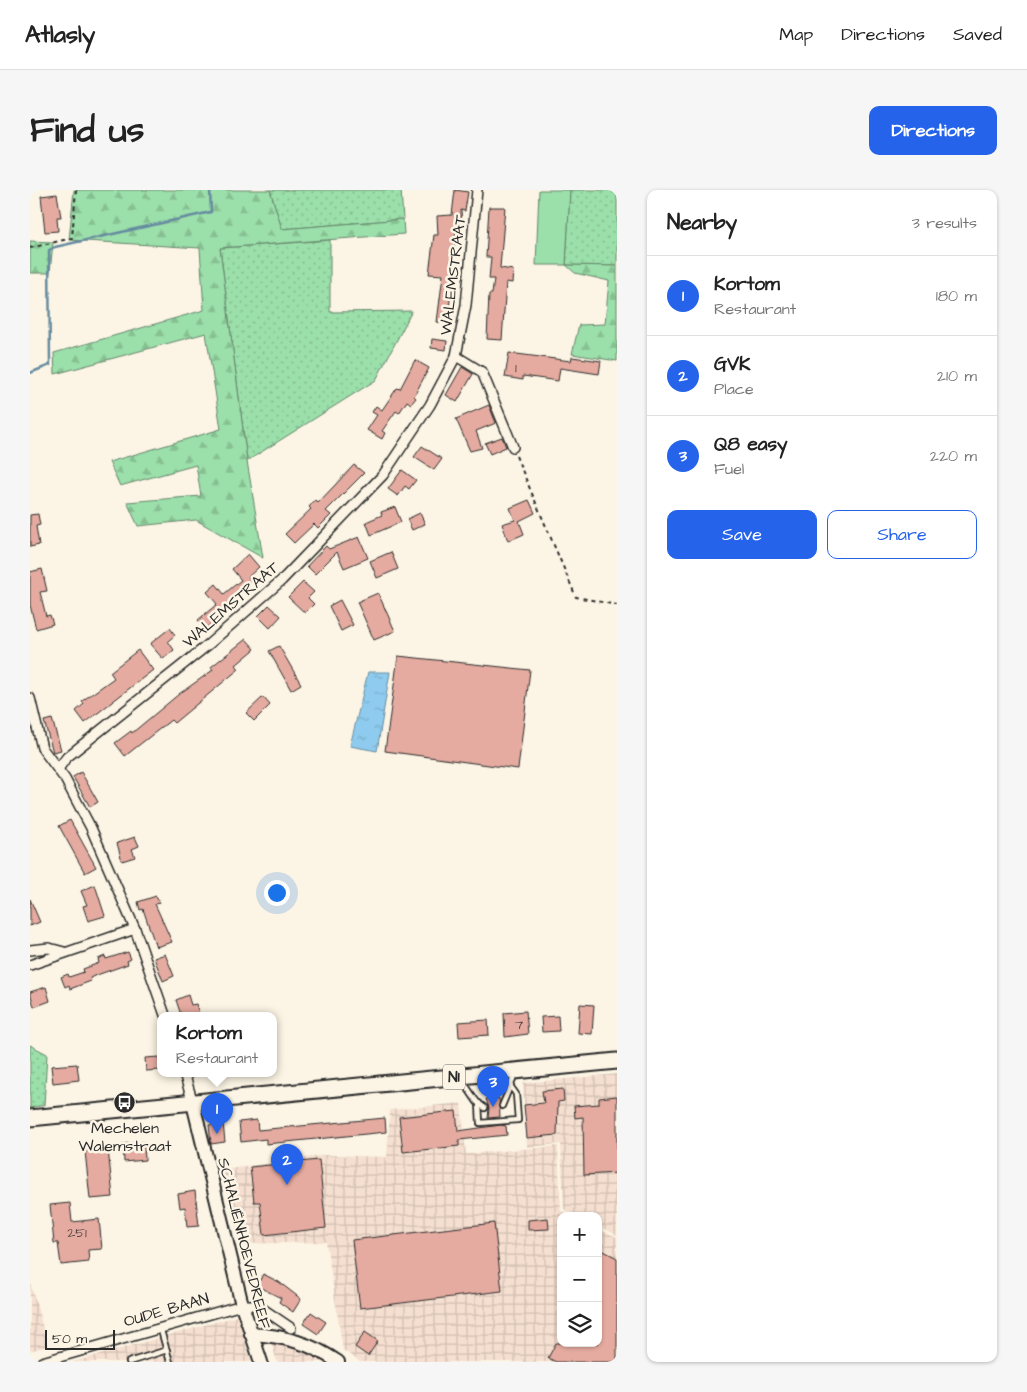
<!DOCTYPE html>
<meta charset="utf-8">
<style>
:root{--surface:#fff;--page:#f6f6f6;--text:#222;--muted:#767676;--line:#e0e0e0;--accent:#2563eb}
body{margin:0;font-family:"Architects Daughter",sans-serif;background:var(--page);color:var(--text)}
.controls{position:absolute;right:15px;bottom:15px;display:grid;overflow:hidden;border-radius:10px;box-shadow:0 1px 4px #0004}
.controls button{width:45px;height:45px;display:grid;place-items:center;padding:0;border:0;border-bottom:1px solid var(--line);background:var(--surface);color:var(--text);font:25px sans-serif}
.scale{position:absolute;left:15px;bottom:12px;width:70px;box-sizing:border-box;padding-left:5px;border:2px solid #2b2b2b;border-top:0;font-size:14px;line-height:18px;white-space:nowrap;color:#2b2b2b;-webkit-text-stroke:4px #fcf5e5;paint-order:stroke}
.you{position:absolute;left:246px;top:702px;width:18px;height:18px;margin:-12px;border:4px solid #fff;border-radius:50%;background:#1a73e8;box-shadow:0 0 0 8px #1a73e833}
.badge{display:grid;place-items:center;width:32px;height:32px;border-radius:50%;background:var(--accent);color:#fff;font-size:16px;font-weight:700}
.pin{position:absolute;translate:-50% -41px;filter:drop-shadow(0 1px 2px #0008)}
.pin::after{content:'';position:absolute;top:26px;width:18px;height:15px;background:inherit;clip-path:polygon(0 0,100% 0,50% 100%)}
.popup{position:absolute;left:127px;top:822px;width:120px;height:65px;box-sizing:border-box;display:grid;place-content:center;border-radius:10px;background:var(--surface);filter:drop-shadow(0 1px 4px #0005);font-size:16px;white-space:nowrap;color:var(--muted)}
.popup b{font-size:19px;color:var(--text)}
.popup::after{content:'';position:absolute;left:50%;top:100%;margin-left:-10px;border:10px solid transparent;border-top-color:var(--surface)}
.list{margin:0;padding:0;list-style:none}
h2{display:flex;justify-content:space-between;align-items:center;height:65px;margin:0;padding:0 20px;font-size:21px}
h2 small{font-size:16px;font-weight:400;color:var(--muted)}
.list li{display:grid;grid-template-columns:32px 1fr auto;gap:15px;align-items:center;box-sizing:border-box;height:80px;padding:0 20px;border-top:1px solid var(--line)}
.list b{display:block;font-size:19px;white-space:nowrap}
.list p{margin:0;font-size:16px;white-space:nowrap;color:var(--muted)}
.list em{font-size:16px;font-style:normal;color:var(--muted)}
.actions{display:flex;gap:10px;padding:15px 20px}
.actions a{flex:1;padding:11px 0;border:1px solid var(--accent);border-radius:10px;text-align:center;font-size:18px;color:var(--accent)}
.actions .main{background:var(--accent);color:#fff}
.icon{flex:none;width:28px;height:28px;fill:none;stroke:currentColor;stroke-width:2;stroke-linecap:round;stroke-linejoin:round}
.map{position:relative;flex:none;width:587px;height:1172px;overflow:hidden;border-radius:10px}
header{display:flex;align-items:center;gap:30px;box-sizing:border-box;height:70px;padding:0 25px;background:var(--surface);border-bottom:1px solid var(--line)}
header strong{font-size:24px}
nav{display:flex;gap:28px;margin-inline-start:auto;font-size:18px}
.intro{display:flex;align-items:center;justify-content:space-between;box-sizing:border-box;height:120px;padding:0 30px}
h1{margin:0;font-size:35px}
.button{padding:12px 22px;border-radius:10px;background:var(--accent);color:#fff;font-size:18px;font-weight:700}
main{display:flex;gap:30px;padding:0 30px}
aside{flex:1;background:var(--surface);border-radius:10px;box-shadow:0 1px 4px #0004}
.map>svg:first-child{display:block}
</style>
<header>
<strong>Atlasly</strong>
<nav><a>Map</a><a>Directions</a><a>Saved</a></nav>
</header>
<div class="intro"><h1>Find us</h1><a class="button">Directions</a></div>
<main>
<div class="map">
<svg width="587" height="1172" viewBox="0 0 587 1172">
<defs>
<pattern id="industrial-grid" width="8" height="8" patternUnits="userSpaceOnUse" patternTransform="scale(1.25)"><rect width="8" height="8" fill="#f5dfd0"/><path d="M0 4h8M4 0v8" fill="none" stroke="#d2c0b3"/></pattern>
<pattern id="grass-dots" width="8" height="8" patternUnits="userSpaceOnUse" patternTransform="scale(1.25)"><rect width="8" height="8" fill="#9bdfaa"/><path d="M2 2h.1M6 6h.1" fill="none" stroke="#86c092" stroke-width="1.8" stroke-linecap="round"/></pattern>
<pattern id="forest-firs" width="22" height="20" patternUnits="userSpaceOnUse" patternTransform="scale(1.25)"><rect width="22" height="20" fill="#9bdfaa"/><path d="M5 1l3.5 6h-7zM16 11l3.5 6h-7z" fill="#86c092"/></pattern>
<pattern id="water-ripples" width="26" height="14" patternUnits="userSpaceOnUse" patternTransform="scale(1.25)"><rect width="26" height="14" fill="#8ecbee"/><path d="M2 4q2-2 4 0t4 0M15 11q2-2 4 0t4 0" fill="none" stroke="#7baecc"/></pattern>
</defs>
<rect width="100%" height="100%" fill="#fcf5e5"/>
<filter id="ink" filterUnits="userSpaceOnUse"><feTurbulence type="fractalNoise" baseFrequency=".02" numOctaves="2"/><feDisplacementMap in="SourceGraphic" scale="10" xChannelSelector="R" yChannelSelector="G"/><feConvolveMatrix kernelMatrix="1 2 1 2 8 2 1 2 1" color-interpolation-filters="sRGB"/></filter>
<g filter="url(#ink)">
<!-- industrial -->
<g fill="url(#industrial-grid)">
<polygon points="587,884 587,1045 568,1036 568,1026 547,1026 534,1019 531,954 497,957 493,893"/>
<polygon points="431,913 436,964 528,956 531,1021 541,1026 531,1026 531,1153 568,1153 568,1039 587,1047 587,1172 330,1172 313,1160 296,1052 211,1054 192,980 296,965 357,967 360,920"/>
<polygon points="0,1092 18,1156 0,1161"/>
<polygon points="207,1126 222,1172 43,1172"/>
<polygon points="241,1150 300,1170 303,1172 247,1172"/>
</g>
<!-- grass -->
<g fill="url(#grass-dots)" stroke="#63856a">
<polygon points="240,0 371,0 373,29 252,39"/>
<polygon points="540,0 587,0 587,76 536,75"/>
<polygon points="300,50 300,122 382,121 346,190 217,271 190,58"/>
<polygon points="0,855 17,864 14,915 0,918"/>
</g>
<!-- forest -->
<g fill="url(#forest-firs)" stroke="#63856a">
<polygon points="44,0 240,0 252,39 373,29 374,44 190,58 217,271 233,368 166,330 108,336 97,312 171,306 166,275 90,296 79,272 191,239 176,143 25,184 24,163 174,120 170,58 39,50"/>
<polygon points="0,51 23,52 20,83 0,83"/>
<polygon points="536,75 587,76 587,171 542,164 549,135 575,134 579,91 545,83"/>
</g>
<!-- garden -->
<polygon fill="#9bdfaa" stroke="#63856a" points="509,0 540,0 536,75 506,75"/>
<!-- water -->
<polygon fill="url(#water-ripples)" stroke="#668ba0" points="338,482 360,482 347,561 320,556"/>
<g fill="none" stroke-linecap="round" stroke-linejoin="round">
<!-- stream -->
<polyline stroke="#668ba0" stroke-width="2.5" points="0,183 20,175 19,60 25,57 181,22 180,0"/>
</g>
<!-- building -->
<g fill="#e5aba0" stroke="#2b2b2b">
<polygon points="425,0 438,2 435,21 431,20 432,39 426,39 418,133 407,132 413,85 399,84 404,45 408,45 407,26 422,25"/>
<polygon points="27,4 31,27 27,27 28,41 15,42 11,6"/>
<polygon points="459,17 475,17 470,78 483,80 482,93 476,92 472,150 457,149 459,104 462,104 464,89 459,89 461,67 456,67"/>
<polygon points="402,149 417,151 416,160 401,158"/>
<polygon points="479,163 541,171 542,167 571,171 569,184 530,178 528,191 493,186 493,190 475,187"/>
<polygon points="385,170 399,178 384,206 386,208 381,214 377,211 369,223 366,221 352,241 355,243 352,249 337,240 347,225 342,222 346,216 352,220 367,198 370,199"/>
<polygon points="432,177 443,184 427,212 416,205"/>
<polygon points="459,215 466,233 446,241 452,258 440,261 426,229"/>
<polygon points="472,247 476,257 460,264 455,253"/>
<polygon points="392,256 412,269 404,280 384,267"/>
<polygon points="324,275 334,283 296,321 301,325 288,338 284,334 264,353 255,344 281,319 279,317 285,310 288,313"/>
<polygon points="372,280 386,290 379,299 375,296 368,306 358,299"/>
<polygon points="499,310 505,323 489,331 494,344 478,351 472,334 485,330 480,318"/>
<polygon points="365,317 371,332 341,345 336,332 352,325 351,322"/>
<polygon points="390,323 395,334 382,340 377,329"/>
<polygon points="8,324 10,335 6,336 9,355 0,357 0,325"/>
<polygon points="329,347 338,368 314,378 307,362 285,384 277,376 296,356 299,359"/>
<polygon points="361,362 368,379 347,388 340,371"/>
<polygon points="218,364 229,377 218,387 222,391 208,403 212,407 175,439 168,430 187,414 177,402 186,394 194,404 211,390 202,379"/>
<polygon points="12,379 17,401 10,402 16,426 20,425 23,434 6,439 0,415 0,382"/>
<polygon points="273,392 284,402 278,408 284,414 275,423 258,407"/>
<polygon points="348,403 365,441 344,450 327,412"/>
<polygon points="310,410 323,435 311,441 299,416"/>
<polygon points="239,415 251,426 240,438 228,426"/>
<polygon points="140,438 145,445 138,451 144,460 133,469 120,454"/>
<polygon points="216,449 225,459 206,475 209,479 144,533 141,530 95,566 85,553 101,541 102,543 149,504 183,480 181,477"/>
<polygon points="249,456 271,494 261,500 239,461"/>
<polygon points="108,460 123,480 55,533 46,521 54,514 52,511 84,488 80,482"/>
<polygon points="368,466 500,480 488,579 355,561"/>
<polygon points="233,507 240,515 224,531 216,523"/>
<polygon points="22,529 31,560 23,562 14,531"/>
<polygon points="51,582 68,612 60,617 43,587"/>
<polygon points="40,630 66,677 55,683 29,636"/>
<polygon points="105,647 109,656 102,659 105,667 92,671 87,653"/>
<polygon points="65,695 75,726 58,731 53,716 57,715 51,701"/>
<polygon points="126,706 129,713 125,714 142,752 126,757 113,719 110,720 108,712"/>
<polygon points="0,709 10,732 0,736"/>
<polygon points="98,762 101,769 97,771 98,774 64,786 60,788 61,791 40,799 39,795 35,797 31,787 38,784 39,787 54,782 53,779 69,773 68,769 75,766 76,769"/>
<polygon points="135,764 144,786 133,791 124,768"/>
<polygon points="16,797 20,811 4,817 0,802"/>
<polygon points="158,805 161,815 166,814 169,823 151,825 146,810"/>
<polygon points="550,814 564,815 562,844 548,843"/>
<polygon points="496,821 498,844 475,847 474,823"/>
<polygon points="528,826 529,841 512,842 511,827"/>
<polygon points="458,830 459,845 429,847 428,832"/>
<polygon points="129,867 130,880 116,881 115,868"/>
<polygon points="47,874 49,890 23,893 21,876"/>
<polygon points="533,899 534,911 528,912 527,945 497,948 494,915 514,913 512,901"/>
<polygon points="587,906 587,983 554,985 553,927 545,928 544,916 569,914 569,908"/>
<polygon points="469,908 470,927 458,928 459,918 456,909"/>
<polygon points="426,921 428,941 471,935 476,936 477,945 429,950 429,956 373,962 369,927"/>
<polygon points="355,928 356,942 236,954 236,949 211,952 209,932 227,930 228,940"/>
<polygon points="193,933 195,952 181,954 179,935"/>
<polygon points="114,952 115,970 94,972 93,954"/>
<polygon points="78,959 83,1007 60,1009 55,961"/>
<polygon points="289,970 296,1038 234,1045 230,1012 224,1012 220,977"/>
<polygon points="165,1001 169,1036 157,1037 155,1017 150,1018 148,1004"/>
<polygon points="40,1013 42,1032 69,1029 72,1059 58,1060 59,1072 31,1075 28,1053 24,1053 20,1015"/>
<polygon points="518,1028 519,1039 498,1040 498,1030"/>
<polygon points="464,1033 472,1101 330,1118 322,1050"/>
<polygon points="568,1058 587,1068 587,1172 526,1172 518,1168 526,1153 568,1153"/>
<polygon points="233,1084 249,1092 271,1109 263,1122 249,1112 251,1108 227,1096"/>
<polygon points="281,1122 296,1132 288,1144 273,1134"/>
<polygon points="335,1142 348,1151 338,1166 325,1157"/>
</g>
<g fill="none" stroke-linecap="round" stroke-linejoin="round">
<defs>
<g id="lane">
<polyline points="432,890 447,912 455,918"/>
<polyline points="449,913 450,933 488,930 486,904 481,897"/>
<polyline points="472,916 485,884"/>
<polyline points="130,1137 140,1172"/>
<polyline points="99,1172 137,1160"/>
</g>
<g id="street">
<polyline points="426,166 452,182 483,257"/>
<polyline points="0,508 12,558 35,589 61,638 105,739 135,825"/>
<polyline points="28,579 37,567 179,454 252,390 353,285 400,215 426,166 436,115 447,0"/>
<polyline points="0,760 19,758 34,762"/>
<polyline points="0,775 105,739"/>
<polyline points="154,883 163,913"/>
<polyline points="12,1172 212,1115 227,1115 261,1138"/>
</g>
<g id="secondary">
<polyline points="163,913 212,1115 231,1172"/>
<path d="M221 1144C255 1146 280 1153 308 1172"/>
</g>
<polyline id="primary" points="0,928 587,871"/>
</defs>
<!-- lane casing -->
<use href="#lane" stroke="#2b2b2b" stroke-width="8"/>
<!-- street casing -->
<use href="#street" stroke="#2b2b2b" stroke-width="12"/>
<!-- secondary casing -->
<use href="#secondary" stroke="#2b2b2b" stroke-width="16"/>
<!-- primary casing -->
<use href="#primary" stroke="#2b2b2b" stroke-width="19"/>
<!-- path -->
<g stroke="#2b2b2b" stroke-width="2" stroke-dasharray="4 4" stroke-linecap="butt">
<polyline points="0,58 42,48 46,0"/>
<polyline points="486,266 546,407 587,415"/>
</g>
<!-- lane -->
<use href="#lane" stroke="#fcf5e5" stroke-width="4.5"/>
<!-- street -->
<use href="#street" stroke="#fcf5e5" stroke-width="9"/>
<!-- secondary -->
<use href="#secondary" stroke="#fcf5e5" stroke-width="12"/>
<!-- primary -->
<use href="#primary" stroke="#fcf5e5" stroke-width="15"/>
</g>
</g>
<!-- icons -->
<defs>
<symbol id="bus-disc" viewBox="-11 -11 22 22"><circle r="9.5" fill="#2b2b2b" stroke="#fcf5e5"/><path d="M-5-6H5V4H4V6H2V4H-2V6H-4V4H-5ZM-3.5-4V0h7V-4ZM-3.5 1.2v1.5H-2V1.2ZM2 1.2v1.5H3.5V1.2Z" fill="#fff"/></symbol>
</defs>
<g fill-rule="evenodd">
<use href="#bus-disc" x="82" y="900" width="25" height="25"/>
</g>
<g text-anchor="middle" stroke-width="5" stroke-linejoin="round" paint-order="stroke">
<!-- number labels -->
<g font-size="14" fill="#5a4b48">
<text x="486" y="182">1</text>
<text x="489" y="839">7</text>
<text x="47" y="1047">251</text>
</g>
<!-- shield labels -->
<rect fill="#fcf5e5" stroke="#6a6863" stroke-width="1" x="413" y="874.5" width="22" height="25" rx="4"/>
<g font-size="15" font-weight="bold" fill="#2b2b2b">
<text x="424" y="892">N1</text>
</g>
<!-- street labels -->
<g font-size="16" fill="#2b2b2b" stroke="#fcf5e5">
<text transform="translate(422 85) rotate(-83)" y="6">WALEMSTRAAT</text>
<text transform="translate(200 414) rotate(-41)" y="6">WALEMSTRAAT</text>
<text transform="translate(215 1053) rotate(76)" y="6">SCHALIËNHOEVEDREEF</text>
<text transform="translate(136 1119) rotate(-16)" y="6">OUDE BAAN</text>
</g>
<!-- poi labels -->
<g font-size="16" fill="#2b2b2b" stroke="#fcf5e5">
<text x="95" y="943">Mechelen<tspan x="95" dy="18">Walemstraat</tspan></text>
</g>
</g>
</svg>
<div class="controls">
<button>+</button>
<button>−</button>
<button><svg class="icon" aria-label="layers" viewBox="0 0 24 24"><path d="M12 4l9 5-9 5-9-5zM3 14l9 5 9-5"/></svg></button>
</div>
<div class="scale">50 m</div>
<div class="you"></div>
<div class="pin badge" style="left:187px;top:944px">1</div>
<div class="popup"><b>Kortom</b>Restaurant</div>
<div class="pin badge" style="left:257px;top:995px">2</div>
<div class="pin badge" style="left:463px;top:917px">3</div>
</div>
<aside>
<h2>Nearby<small>3 results</small></h2>
<ul class="list">
<li><span class="badge">1</span><div><b>Kortom</b><p>Restaurant</p></div><em>180 m</em></li>
<li><span class="badge">2</span><div><b>GVK</b><p>Place</p></div><em>210 m</em></li>
<li><span class="badge">3</span><div><b>Q8 easy</b><p>Fuel</p></div><em>220 m</em></li>
</ul>
<div class="actions"><a class="main">Save</a><a>Share</a></div>
</aside>
</main>
